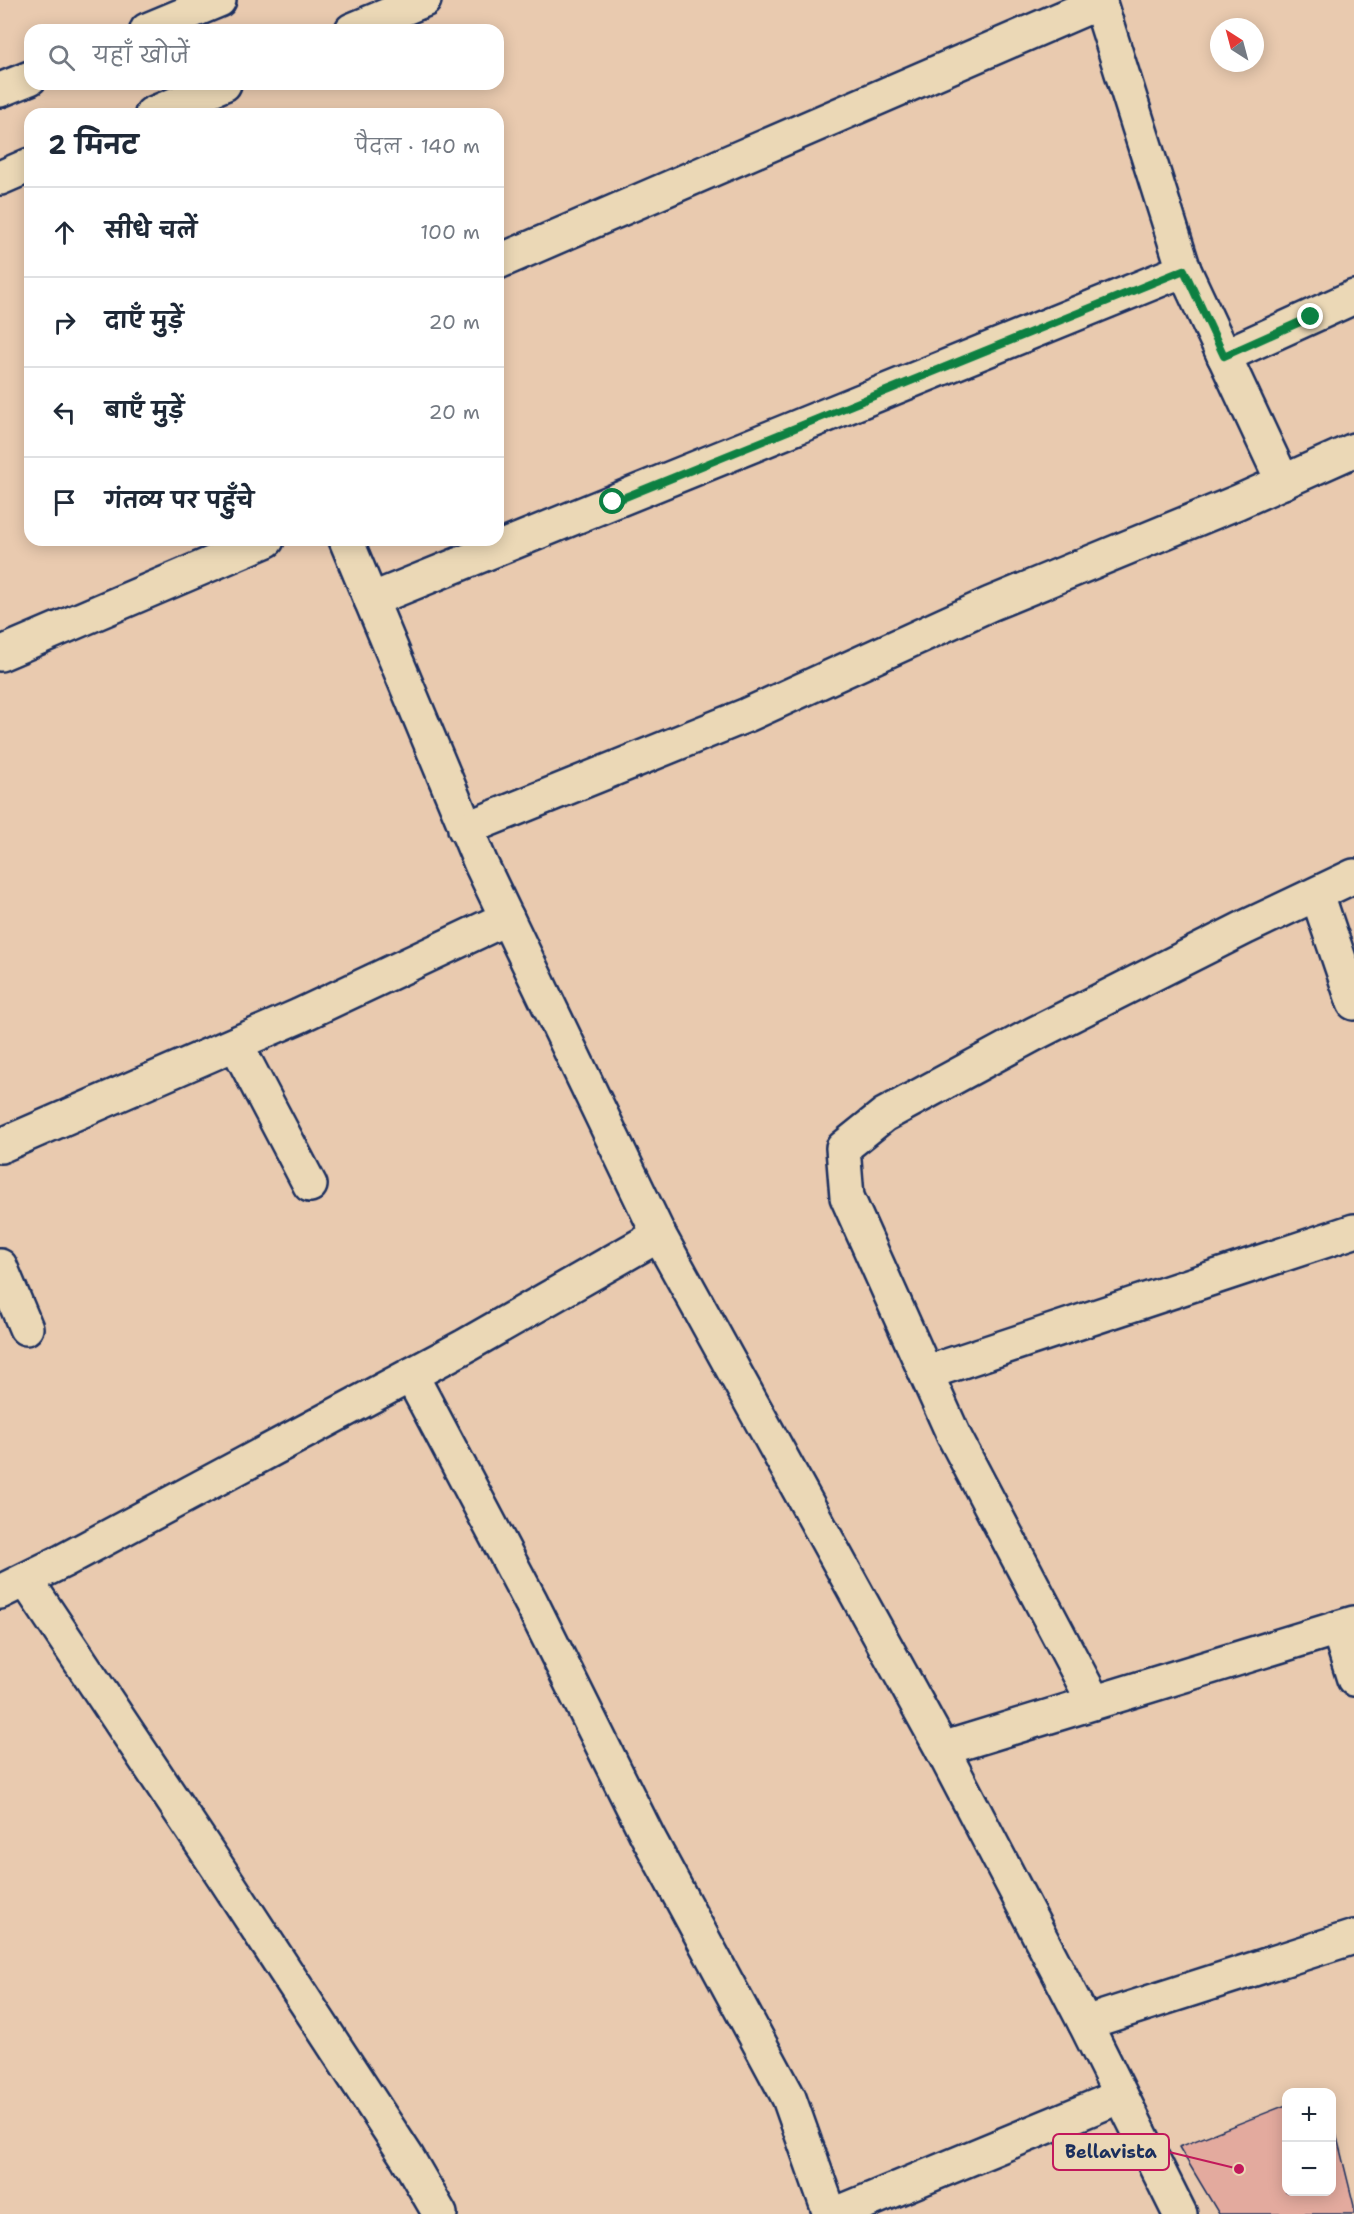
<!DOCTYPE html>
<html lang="hi">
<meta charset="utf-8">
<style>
:root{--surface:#fff;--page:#f2f2f3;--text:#1f2937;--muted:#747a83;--line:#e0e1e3}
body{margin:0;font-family:"Shantell Sans","Playpen Sans Deva",sans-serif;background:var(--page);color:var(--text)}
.controls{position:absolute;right:18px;bottom:18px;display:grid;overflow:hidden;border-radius:12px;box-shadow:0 3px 15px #0003}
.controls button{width:54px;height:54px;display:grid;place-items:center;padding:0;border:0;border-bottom:2px solid var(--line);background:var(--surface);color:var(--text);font:30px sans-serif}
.compass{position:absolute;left:1210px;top:18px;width:54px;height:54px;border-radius:50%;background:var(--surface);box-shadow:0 3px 15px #0003;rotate:324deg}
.stop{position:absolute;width:18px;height:18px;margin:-14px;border:4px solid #0b8043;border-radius:50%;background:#fff}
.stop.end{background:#0b8043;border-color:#fff;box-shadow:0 2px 6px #0008}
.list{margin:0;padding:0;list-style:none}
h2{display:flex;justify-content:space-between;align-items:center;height:78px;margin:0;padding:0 24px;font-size:26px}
h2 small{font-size:20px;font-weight:400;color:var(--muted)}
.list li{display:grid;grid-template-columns:39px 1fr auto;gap:18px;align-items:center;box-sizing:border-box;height:90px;padding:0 24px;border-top:2px solid var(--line)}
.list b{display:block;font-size:22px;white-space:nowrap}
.list em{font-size:20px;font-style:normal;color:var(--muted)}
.icon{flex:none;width:33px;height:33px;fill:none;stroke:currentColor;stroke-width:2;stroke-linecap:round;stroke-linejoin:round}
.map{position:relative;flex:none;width:1354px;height:2214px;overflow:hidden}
.search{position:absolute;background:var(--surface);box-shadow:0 3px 15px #0003;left:24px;top:24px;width:480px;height:66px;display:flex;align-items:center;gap:15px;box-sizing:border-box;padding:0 21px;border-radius:18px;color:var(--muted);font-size:22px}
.panel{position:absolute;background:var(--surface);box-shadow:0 3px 15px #0003;left:24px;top:108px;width:480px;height:438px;border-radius:18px}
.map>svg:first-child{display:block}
</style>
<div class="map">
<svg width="1354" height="2214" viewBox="0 0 1354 2214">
<rect width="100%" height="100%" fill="#e9caaf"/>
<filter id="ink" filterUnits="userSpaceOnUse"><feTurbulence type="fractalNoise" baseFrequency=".0167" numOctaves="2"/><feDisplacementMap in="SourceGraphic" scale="12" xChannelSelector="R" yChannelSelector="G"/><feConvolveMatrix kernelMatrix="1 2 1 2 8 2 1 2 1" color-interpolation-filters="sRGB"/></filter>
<g filter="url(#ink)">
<!-- building -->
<polygon fill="#e3aa9e" stroke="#1b2f5e" stroke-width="1.5" points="1286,2105 1286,2192 1332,2192 1332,2117 1354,2206 1354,2214 1219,2214 1179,2147"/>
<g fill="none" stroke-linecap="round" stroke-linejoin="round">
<defs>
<g id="minor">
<polyline points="1099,0 1184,270 1283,482"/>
<polyline points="147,30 219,0"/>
<polyline points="352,30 424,0"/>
<polyline points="0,90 30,78"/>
<polyline points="152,114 224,84"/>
<polyline points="0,178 30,165"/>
<polyline points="498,262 1100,2"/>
<polyline points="1224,356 1354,297"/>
<polyline points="346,540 481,864 659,1235 942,1749 1085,2023 1180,2214"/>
<polyline points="371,600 1184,270"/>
<polyline points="0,654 267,540"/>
<polyline points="465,829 747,715 990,604 1238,502 1354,450"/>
<polyline points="1317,894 1354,1003"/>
<polyline points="236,1044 310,1185"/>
<polyline points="0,1146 299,1016 507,918"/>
<polyline points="0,1266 26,1328"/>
<polyline points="926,1373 1354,1231"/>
<polyline points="411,1375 531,1602 647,1835 789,2098 830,2214"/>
<polyline points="26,1580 224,1877 407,2157 440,2214"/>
<polyline points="0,1592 63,1561 465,1346 659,1235"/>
<polyline points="1338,1628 1354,1679"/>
<polyline points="1094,1702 954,1436 847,1197 843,1148 884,1115 1034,1034 1246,927 1354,876"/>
<polyline points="942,1749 1354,1623"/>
<polyline points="1085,2023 1354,1937"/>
<polyline points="836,2214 1121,2096"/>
</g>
</defs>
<!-- minor casing -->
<use href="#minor" stroke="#1b2f5e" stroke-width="38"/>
<!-- minor -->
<use href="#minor" stroke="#ebd8b6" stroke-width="33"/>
</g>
</g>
<g fill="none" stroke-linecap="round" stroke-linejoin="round" filter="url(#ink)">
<!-- route -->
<polyline stroke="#0b8043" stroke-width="8" points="613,502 1184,270 1224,356 1311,317"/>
</g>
<!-- callouts -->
<path fill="none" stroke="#c2185b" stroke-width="2" d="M1239 2169L1169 2152"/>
<circle fill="#c2185b" stroke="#ebd8b6" stroke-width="2" cx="1239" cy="2169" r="6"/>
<rect fill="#ebd8b6" stroke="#c2185b" stroke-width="2" x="1053" y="2134" width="116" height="36" rx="6"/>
<g font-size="18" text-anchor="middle" font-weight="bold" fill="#1b2f5e">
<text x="1111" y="2158">Bellavista</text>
</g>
</svg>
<div class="controls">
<button>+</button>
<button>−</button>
</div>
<svg class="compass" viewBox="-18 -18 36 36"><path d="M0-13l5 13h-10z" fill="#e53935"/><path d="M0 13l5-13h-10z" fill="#747a83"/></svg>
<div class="stop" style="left:613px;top:502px"></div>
<div class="stop end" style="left:1311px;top:317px"></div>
<div class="search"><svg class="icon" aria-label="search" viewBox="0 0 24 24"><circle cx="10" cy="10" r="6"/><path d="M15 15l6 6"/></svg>यहाँ खोजें</div>
<section class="panel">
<h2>2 मिनट<small>पैदल · 140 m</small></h2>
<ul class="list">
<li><svg class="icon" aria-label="ahead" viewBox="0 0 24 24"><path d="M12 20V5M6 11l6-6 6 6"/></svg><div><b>सीधे चलें</b></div><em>100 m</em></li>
<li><svg class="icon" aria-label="right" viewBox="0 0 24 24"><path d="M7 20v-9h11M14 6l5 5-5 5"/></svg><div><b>दाएँ मुड़ें</b></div><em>20 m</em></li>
<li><svg class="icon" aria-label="left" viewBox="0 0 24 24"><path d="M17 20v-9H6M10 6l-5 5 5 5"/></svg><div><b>बाएँ मुड़ें</b></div><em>20 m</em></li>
<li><svg class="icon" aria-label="arrive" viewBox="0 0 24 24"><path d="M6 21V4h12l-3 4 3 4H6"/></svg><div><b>गंतव्य पर पहुँचे</b></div></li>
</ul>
</section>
</div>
